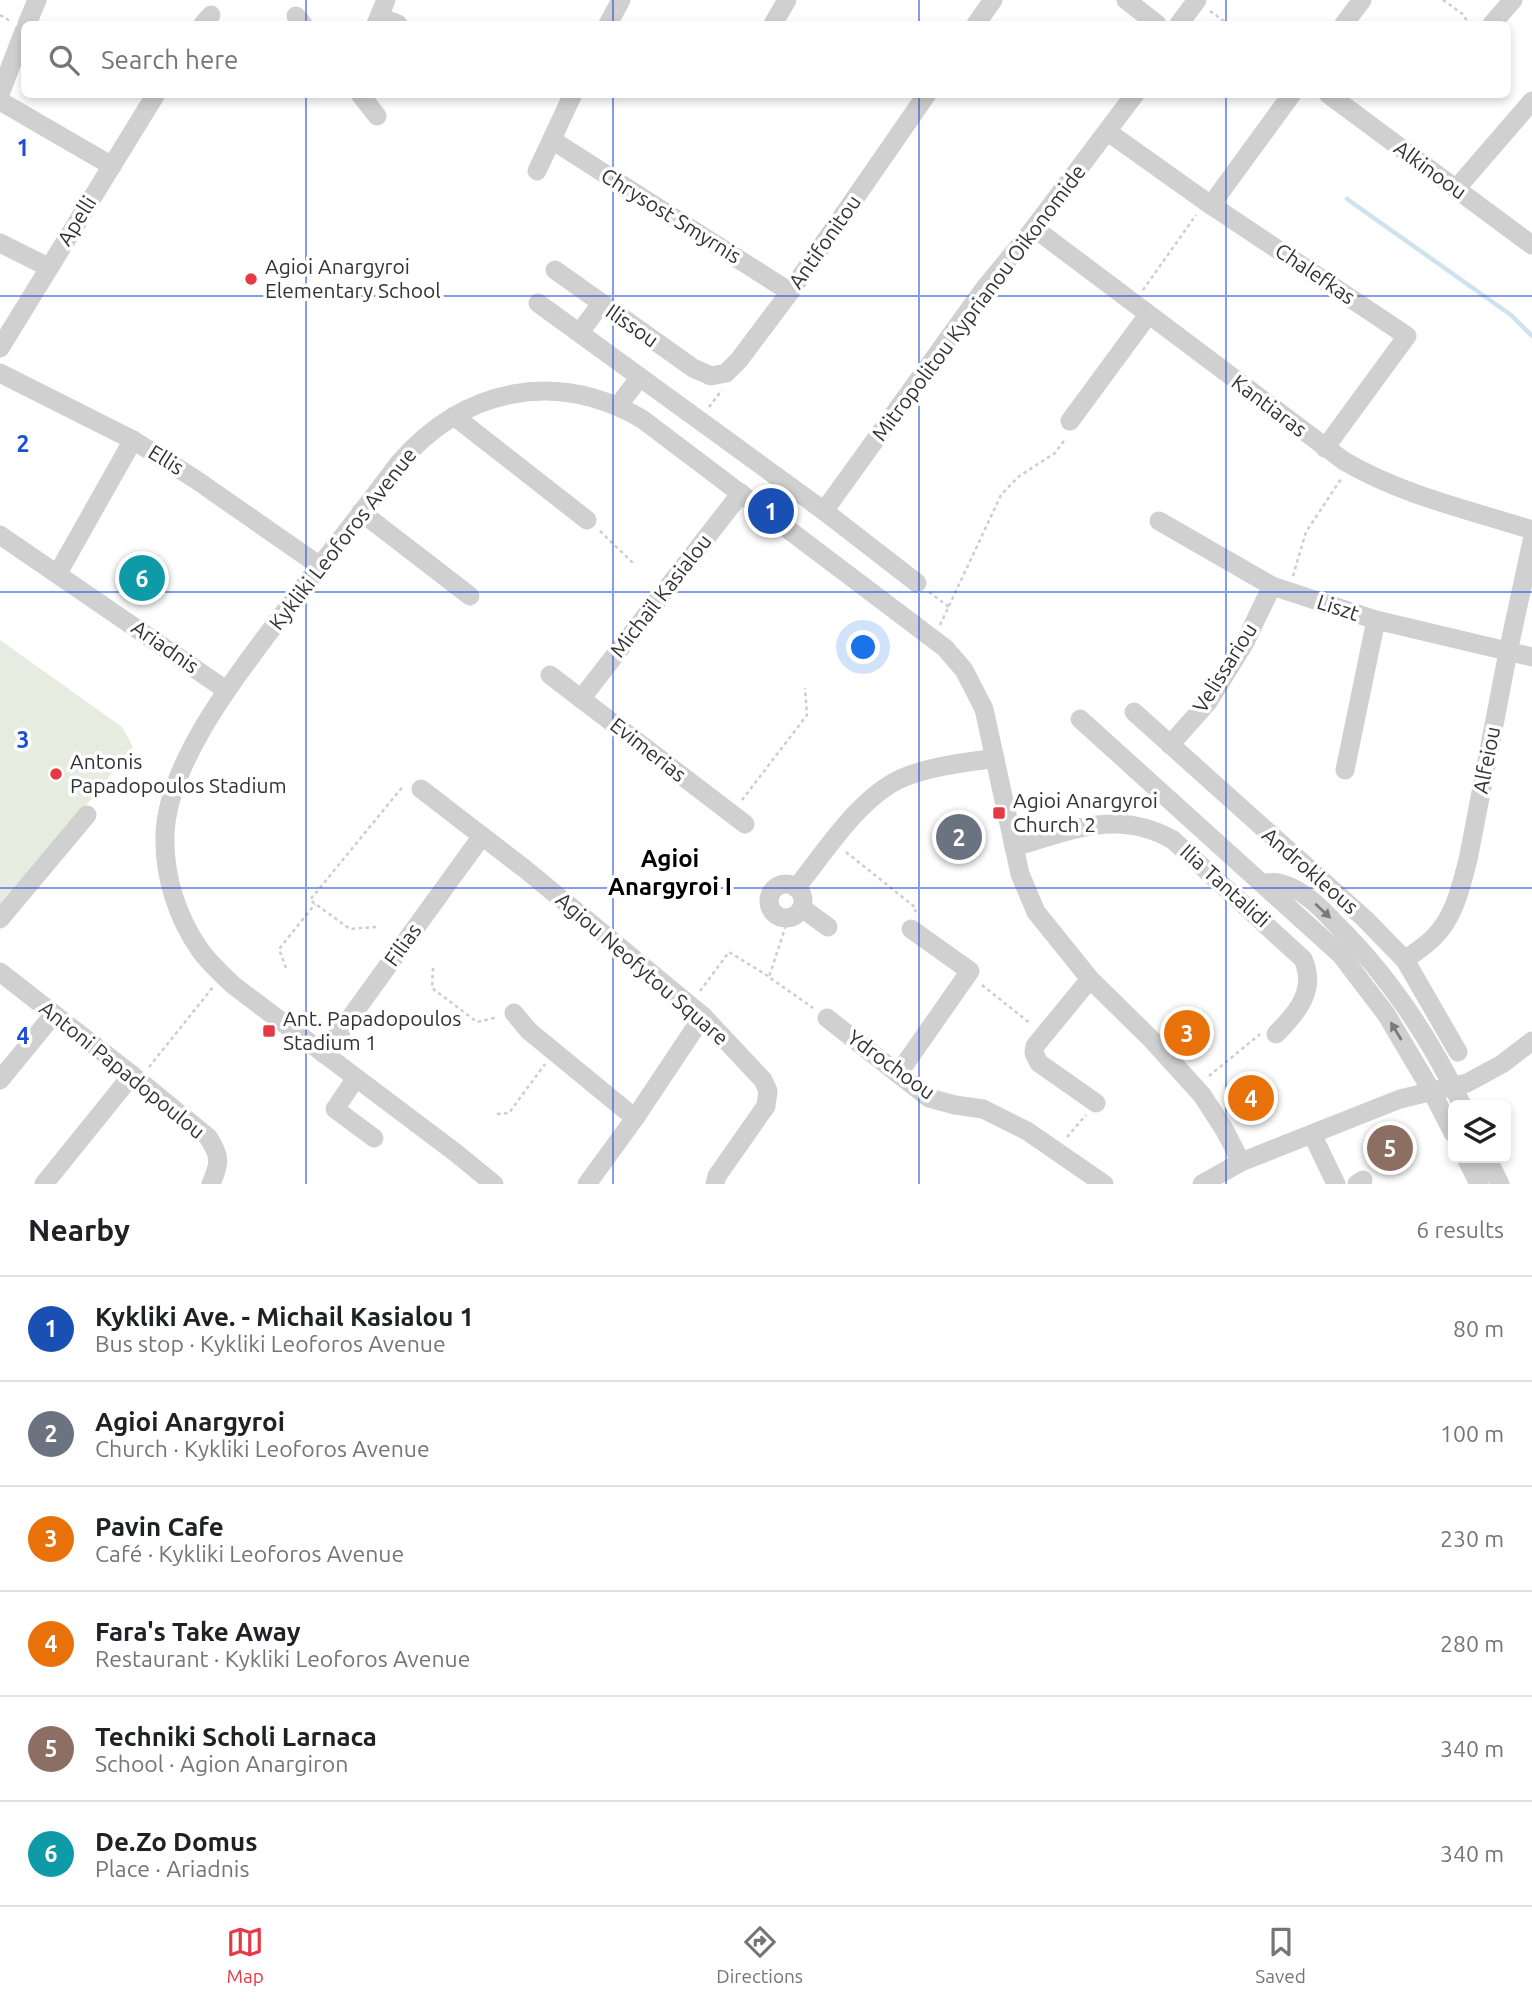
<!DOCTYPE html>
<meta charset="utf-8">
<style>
:root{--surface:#fff;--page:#f2f2f2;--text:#202124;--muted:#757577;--line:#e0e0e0;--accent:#e63946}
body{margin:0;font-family:Ubuntu,sans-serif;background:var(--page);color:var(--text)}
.controls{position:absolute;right:21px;bottom:21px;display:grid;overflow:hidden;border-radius:10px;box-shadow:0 4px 10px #0003}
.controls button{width:63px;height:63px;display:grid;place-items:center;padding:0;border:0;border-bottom:2px solid var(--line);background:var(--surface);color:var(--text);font:35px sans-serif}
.you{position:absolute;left:864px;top:648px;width:24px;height:24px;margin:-18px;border:5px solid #fff;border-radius:50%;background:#1a73e8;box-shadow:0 0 0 10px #1a73e833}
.badge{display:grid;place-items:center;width:46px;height:46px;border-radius:50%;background:var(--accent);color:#fff;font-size:23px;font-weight:700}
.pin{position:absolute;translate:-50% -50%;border:4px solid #fff;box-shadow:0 2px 7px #0006}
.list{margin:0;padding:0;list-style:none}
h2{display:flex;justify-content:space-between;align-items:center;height:91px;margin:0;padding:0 28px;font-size:30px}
h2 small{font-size:23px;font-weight:400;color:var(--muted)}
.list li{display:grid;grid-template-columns:46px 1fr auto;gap:21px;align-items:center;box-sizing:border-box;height:105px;padding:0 28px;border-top:2px solid var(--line)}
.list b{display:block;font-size:26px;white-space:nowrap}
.list p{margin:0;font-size:23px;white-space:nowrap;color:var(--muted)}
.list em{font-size:23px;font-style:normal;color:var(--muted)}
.icon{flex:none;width:38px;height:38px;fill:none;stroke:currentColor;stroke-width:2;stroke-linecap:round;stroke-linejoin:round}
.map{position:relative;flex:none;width:1532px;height:1184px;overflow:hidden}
.search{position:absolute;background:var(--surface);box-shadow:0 4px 10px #0003;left:21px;right:21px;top:21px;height:77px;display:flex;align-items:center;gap:18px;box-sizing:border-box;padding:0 24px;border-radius:10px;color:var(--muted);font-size:26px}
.sheet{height:721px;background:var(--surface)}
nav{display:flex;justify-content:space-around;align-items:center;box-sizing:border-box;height:98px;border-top:2px solid var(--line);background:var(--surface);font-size:19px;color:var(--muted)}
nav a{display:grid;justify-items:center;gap:4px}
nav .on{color:var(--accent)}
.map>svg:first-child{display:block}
</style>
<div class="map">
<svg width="1532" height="1184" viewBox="0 0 1532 1184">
<rect width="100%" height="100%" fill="#fff"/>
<!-- green -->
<polygon fill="#e6ecdf" points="0,640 122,727 133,747 0,913"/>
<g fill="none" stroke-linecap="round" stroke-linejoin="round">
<!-- stream -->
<polyline stroke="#cfe2ee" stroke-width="4.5" points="1347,199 1511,315 1532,336"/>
<!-- path -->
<g stroke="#cdcdcd" stroke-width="2.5" stroke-dasharray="3.5 3.5" stroke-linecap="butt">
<polyline points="1443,0 1464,15 1468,24"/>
<polyline points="1210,11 1228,24"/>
<polyline points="0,15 12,22"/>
<polyline points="1143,290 1196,215"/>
<polyline points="709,407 722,390"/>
<polyline points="600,531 633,563"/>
<polyline points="1293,576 1306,532 1341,479"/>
<polyline points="929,592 949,607"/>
<polyline points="940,625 1001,495 1018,477 1055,453 1066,438"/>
<polyline points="742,800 807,715 805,688"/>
<polyline points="846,852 916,908 915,912"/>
<polyline points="788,919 769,977 813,1008"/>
<polyline points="376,927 350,929 310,900 404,785"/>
<polyline points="286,968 279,949 315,904"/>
<polyline points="433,968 432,988 477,1022 498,1017"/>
<polyline points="982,985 1031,1024"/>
<polyline points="700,991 729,952 768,976"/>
<polyline points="149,1067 213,987"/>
<polyline points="1209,1076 1260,1034"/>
<polyline points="497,1114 509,1113 545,1064"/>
<polyline points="1067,1137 1086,1115"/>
</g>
<!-- minor -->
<g stroke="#d0d0d0" stroke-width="19">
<polyline points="1126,0 1157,24"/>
<polyline points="296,16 303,24"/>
<polyline points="379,17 398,24"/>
<polyline points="27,24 37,0"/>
<polyline points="203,24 211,15"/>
<polyline points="376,24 386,0"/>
<polyline points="608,24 621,0"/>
<polyline points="773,24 787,0"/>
<polyline points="976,24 993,0"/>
<polyline points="1179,24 1197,0"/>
<polyline points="1344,24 1362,0"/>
<polyline points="1492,24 1513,0"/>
<polyline points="0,94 24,31"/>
<polyline points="360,94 377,116"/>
<polyline points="1328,94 1532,245"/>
<polyline points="0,101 112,166"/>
<polyline points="1108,132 1205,201 1407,336 1325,448"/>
<polyline points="552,140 790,292"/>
<polyline points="537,171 573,94"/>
<polyline points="1456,189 1532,101"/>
<polyline points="1211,205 1292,94"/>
<path d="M1034 228 1344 461C1402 495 1469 510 1532 530"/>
<polyline points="0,243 48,267"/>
<polyline points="555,270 693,368 711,376 726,373 739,360 790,292 927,94"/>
<polyline points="538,303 824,511 917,583"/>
<polyline points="580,332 601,304"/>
<polyline points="0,348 156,94"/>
<polyline points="0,373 133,440 195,479 320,566"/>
<polyline points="618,406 640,377"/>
<polyline points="454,416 587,520"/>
<polyline points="1070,421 1148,315"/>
<polyline points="824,511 984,289 1034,228 1135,94"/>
<polyline points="361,512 470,596"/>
<polyline points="1159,521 1272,586 1376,620 1532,657"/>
<polyline points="0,535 226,690"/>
<polyline points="58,573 133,440"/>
<polyline points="550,675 745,824"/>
<polyline points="581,699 741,493"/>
<polyline points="1134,712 1365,919 1405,960 1458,1052"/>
<polyline points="1080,719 1341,955 1386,1014 1431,1090 1453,1133"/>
<polyline points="1170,745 1208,702 1244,644 1272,586"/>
<polyline points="1345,770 1376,620"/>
<polyline points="421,789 525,869 703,1016 763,1080 768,1091 766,1106 717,1176 715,1184"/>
<path d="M1014 847C1070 831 1118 808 1173 840L1303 959C1317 990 1297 1013 1276 1034"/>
<path d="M1263 883C1268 883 1274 882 1279 883 1302 888 1321 908 1336 924 1389 976 1430 1038 1462 1105"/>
<circle cx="786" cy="901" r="17"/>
<path d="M796 888C825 852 858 799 900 779 929 766 964 763 995 758"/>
<polyline points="802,908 828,927"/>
<polyline points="0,919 87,815"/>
<path d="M1405 960C1415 952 1427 945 1435 936 1455 916 1461 885 1468 860L1508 652 1532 541"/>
<path d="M0 972 132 1075 208 1137C221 1157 220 1163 211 1184"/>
<polyline points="1090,979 1035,1046 1034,1053 1039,1063 1096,1103"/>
<polyline points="514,1013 529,1031 635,1118"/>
<polyline points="827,1018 929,1098 955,1105 983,1109 1027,1131 1104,1184"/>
<polyline points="324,1054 482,836"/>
<polyline points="898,1074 970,971 911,929"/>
<polyline points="356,1078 335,1109 374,1138"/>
<polyline points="0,1080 54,1014"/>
<polyline points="1312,1134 1336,1184"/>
<polyline points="1466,1158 1479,1184"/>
<polyline points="1487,1158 1500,1184"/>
<polyline points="44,1184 132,1075"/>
<path d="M494 1184 456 1153 233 985C222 974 209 963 200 950 177 917 164 876 165 836 166 762 243 667 286 610 323 561 362 513 399 463 464 388 555 369 642 419L945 648 964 670 984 709 1020 874 1036 912 1090 979 1152 1040 1202 1095 1224 1129 1241 1162"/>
<polyline points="587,1184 635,1118 703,1016"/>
<polyline points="1202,1184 1241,1162 1400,1099 1467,1083 1502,1064 1532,1041"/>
<polyline points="1357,1184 1363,1180"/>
</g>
</g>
<!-- one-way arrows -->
<defs><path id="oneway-solid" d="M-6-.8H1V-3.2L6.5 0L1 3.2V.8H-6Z" transform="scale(1.75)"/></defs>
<g fill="#7a7a7a">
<use href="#oneway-solid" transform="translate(1323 911) rotate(43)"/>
<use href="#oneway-solid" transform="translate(1396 1031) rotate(-121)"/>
</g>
<!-- grid -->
<path fill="none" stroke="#1d4ed8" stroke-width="2" stroke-opacity="0.55" d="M306 0V24M613 0V24M919 0V24M1226 0V24M306 94V1184M613 94V1184M919 94V1184M1226 94V1184M0 296H1532M0 592H1532M0 888H1532"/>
<!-- markers -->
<g fill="#e63946" stroke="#fff" stroke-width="2.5">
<circle cx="251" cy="279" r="7"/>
<circle cx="56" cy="774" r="7"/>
<rect x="992" y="806" width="14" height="14" rx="3.5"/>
<rect x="262" y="1024" width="14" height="14" rx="3.5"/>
</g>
<g text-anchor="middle" stroke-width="7" stroke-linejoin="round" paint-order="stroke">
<!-- street labels -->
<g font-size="21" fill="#333" stroke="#fff">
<text transform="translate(1430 170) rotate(36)" y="7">Alkinoou</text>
<text transform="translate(671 216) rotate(32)" y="7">Chrysost Smyrnis</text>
<text transform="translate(77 221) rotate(-58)" y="7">Apelli</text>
<text transform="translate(825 242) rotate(-55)" y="7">Antifonitou</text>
<text transform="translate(1315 274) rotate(34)" y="7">Chalefkas</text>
<text transform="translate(979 303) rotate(-53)" y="7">Mitropolitou Kyprianou Oikonomide</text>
<text transform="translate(632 326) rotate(35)" y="7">Ilissou</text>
<text transform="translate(1269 406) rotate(37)" y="7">Kantiaras</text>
<text transform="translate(166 460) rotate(32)" y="7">Ellis</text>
<text transform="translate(343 539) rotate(-52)" y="7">Kykliki Leoforos Avenue</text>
<text transform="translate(661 596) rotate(-52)" y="7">Michaïl Kasialou</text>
<text transform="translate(1338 608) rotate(18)" y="7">Liszt</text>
<text transform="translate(165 647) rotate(35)" y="7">Ariadnis</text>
<text transform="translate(1225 668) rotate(-58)" y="7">Velissariou</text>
<text transform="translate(648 750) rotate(38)" y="7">Evimerias</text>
<text transform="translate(1487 760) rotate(-79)" y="7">Alfeiou</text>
<text transform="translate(1310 871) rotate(41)" y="7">Androkleous</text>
<text transform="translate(1225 886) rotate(42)" y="7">Ilia Tantalidi</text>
<text transform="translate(403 945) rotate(-54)" y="7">Filias</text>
<text transform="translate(642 969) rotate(41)" y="7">Agiou Neofytou Square</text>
<text transform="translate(891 1065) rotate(36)" y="7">Ydrochoou</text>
<text transform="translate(122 1070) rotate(39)" y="7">Antoni Papadopoulou</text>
</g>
<!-- poi labels -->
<g font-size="21" fill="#333" stroke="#fff" text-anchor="start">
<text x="265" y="274">Agioi Anargyroi<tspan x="265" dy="24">Elementary School</tspan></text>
<text x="70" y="769">Antonis<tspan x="70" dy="24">Papadopoulos Stadium</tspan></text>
<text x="1013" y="808">Agioi Anargyroi<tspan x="1013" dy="24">Church 2</tspan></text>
<text x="283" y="1026">Ant. Papadopoulos<tspan x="283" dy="24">Stadium 1</tspan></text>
</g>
<!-- quarter labels -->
<g font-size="24" font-weight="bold" fill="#000" stroke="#fff">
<text x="670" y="867">Agioi<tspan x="670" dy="28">Anargyroi I</tspan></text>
</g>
</g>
<g font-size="23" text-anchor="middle" font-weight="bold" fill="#1d4ed8" stroke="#fff" stroke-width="7" stroke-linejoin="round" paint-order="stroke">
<text x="23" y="156">1</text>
<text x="23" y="452">2</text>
<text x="23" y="748">3</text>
<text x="23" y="1044">4</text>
</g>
</svg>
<div class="controls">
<button><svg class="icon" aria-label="layers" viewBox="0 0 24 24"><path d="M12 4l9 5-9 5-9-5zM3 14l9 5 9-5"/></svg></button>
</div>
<div class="you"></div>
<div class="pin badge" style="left:771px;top:511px;background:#1a4fb4">1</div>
<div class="pin badge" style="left:959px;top:837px;background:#6b7280">2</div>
<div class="pin badge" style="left:1187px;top:1033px;background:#e8710a">3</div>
<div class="pin badge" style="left:1251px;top:1098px;background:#e8710a">4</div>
<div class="pin badge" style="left:1390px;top:1148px;background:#8d6e63">5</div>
<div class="pin badge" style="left:142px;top:578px;background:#0f9aa8">6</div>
<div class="search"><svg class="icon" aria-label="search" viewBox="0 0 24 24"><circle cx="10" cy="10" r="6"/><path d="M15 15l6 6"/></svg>Search here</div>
</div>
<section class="sheet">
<h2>Nearby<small>6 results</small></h2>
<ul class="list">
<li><span class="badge" style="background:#1a4fb4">1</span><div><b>Kykliki Ave. - Michail Kasialou 1</b><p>Bus stop · Kykliki Leoforos Avenue</p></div><em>80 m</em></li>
<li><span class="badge" style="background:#6b7280">2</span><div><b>Agioi Anargyroi</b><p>Church · Kykliki Leoforos Avenue</p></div><em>100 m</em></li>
<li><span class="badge" style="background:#e8710a">3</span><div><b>Pavin Cafe</b><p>Café · Kykliki Leoforos Avenue</p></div><em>230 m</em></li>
<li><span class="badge" style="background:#e8710a">4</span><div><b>Fara's Take Away</b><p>Restaurant · Kykliki Leoforos Avenue</p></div><em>280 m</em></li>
<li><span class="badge" style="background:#8d6e63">5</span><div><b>Techniki Scholi Larnaca</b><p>School · Agion Anargiron</p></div><em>340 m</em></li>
<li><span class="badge" style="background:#0f9aa8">6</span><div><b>De.Zo Domus</b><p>Place · Ariadnis</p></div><em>340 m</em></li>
</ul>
</section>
<nav>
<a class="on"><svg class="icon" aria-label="map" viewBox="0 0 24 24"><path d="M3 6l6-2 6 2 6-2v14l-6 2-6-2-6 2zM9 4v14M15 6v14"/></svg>Map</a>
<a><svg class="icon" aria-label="directions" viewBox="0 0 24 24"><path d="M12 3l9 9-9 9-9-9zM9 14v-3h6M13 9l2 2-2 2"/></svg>Directions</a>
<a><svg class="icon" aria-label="saved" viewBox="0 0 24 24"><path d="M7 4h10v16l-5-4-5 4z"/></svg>Saved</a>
</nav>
